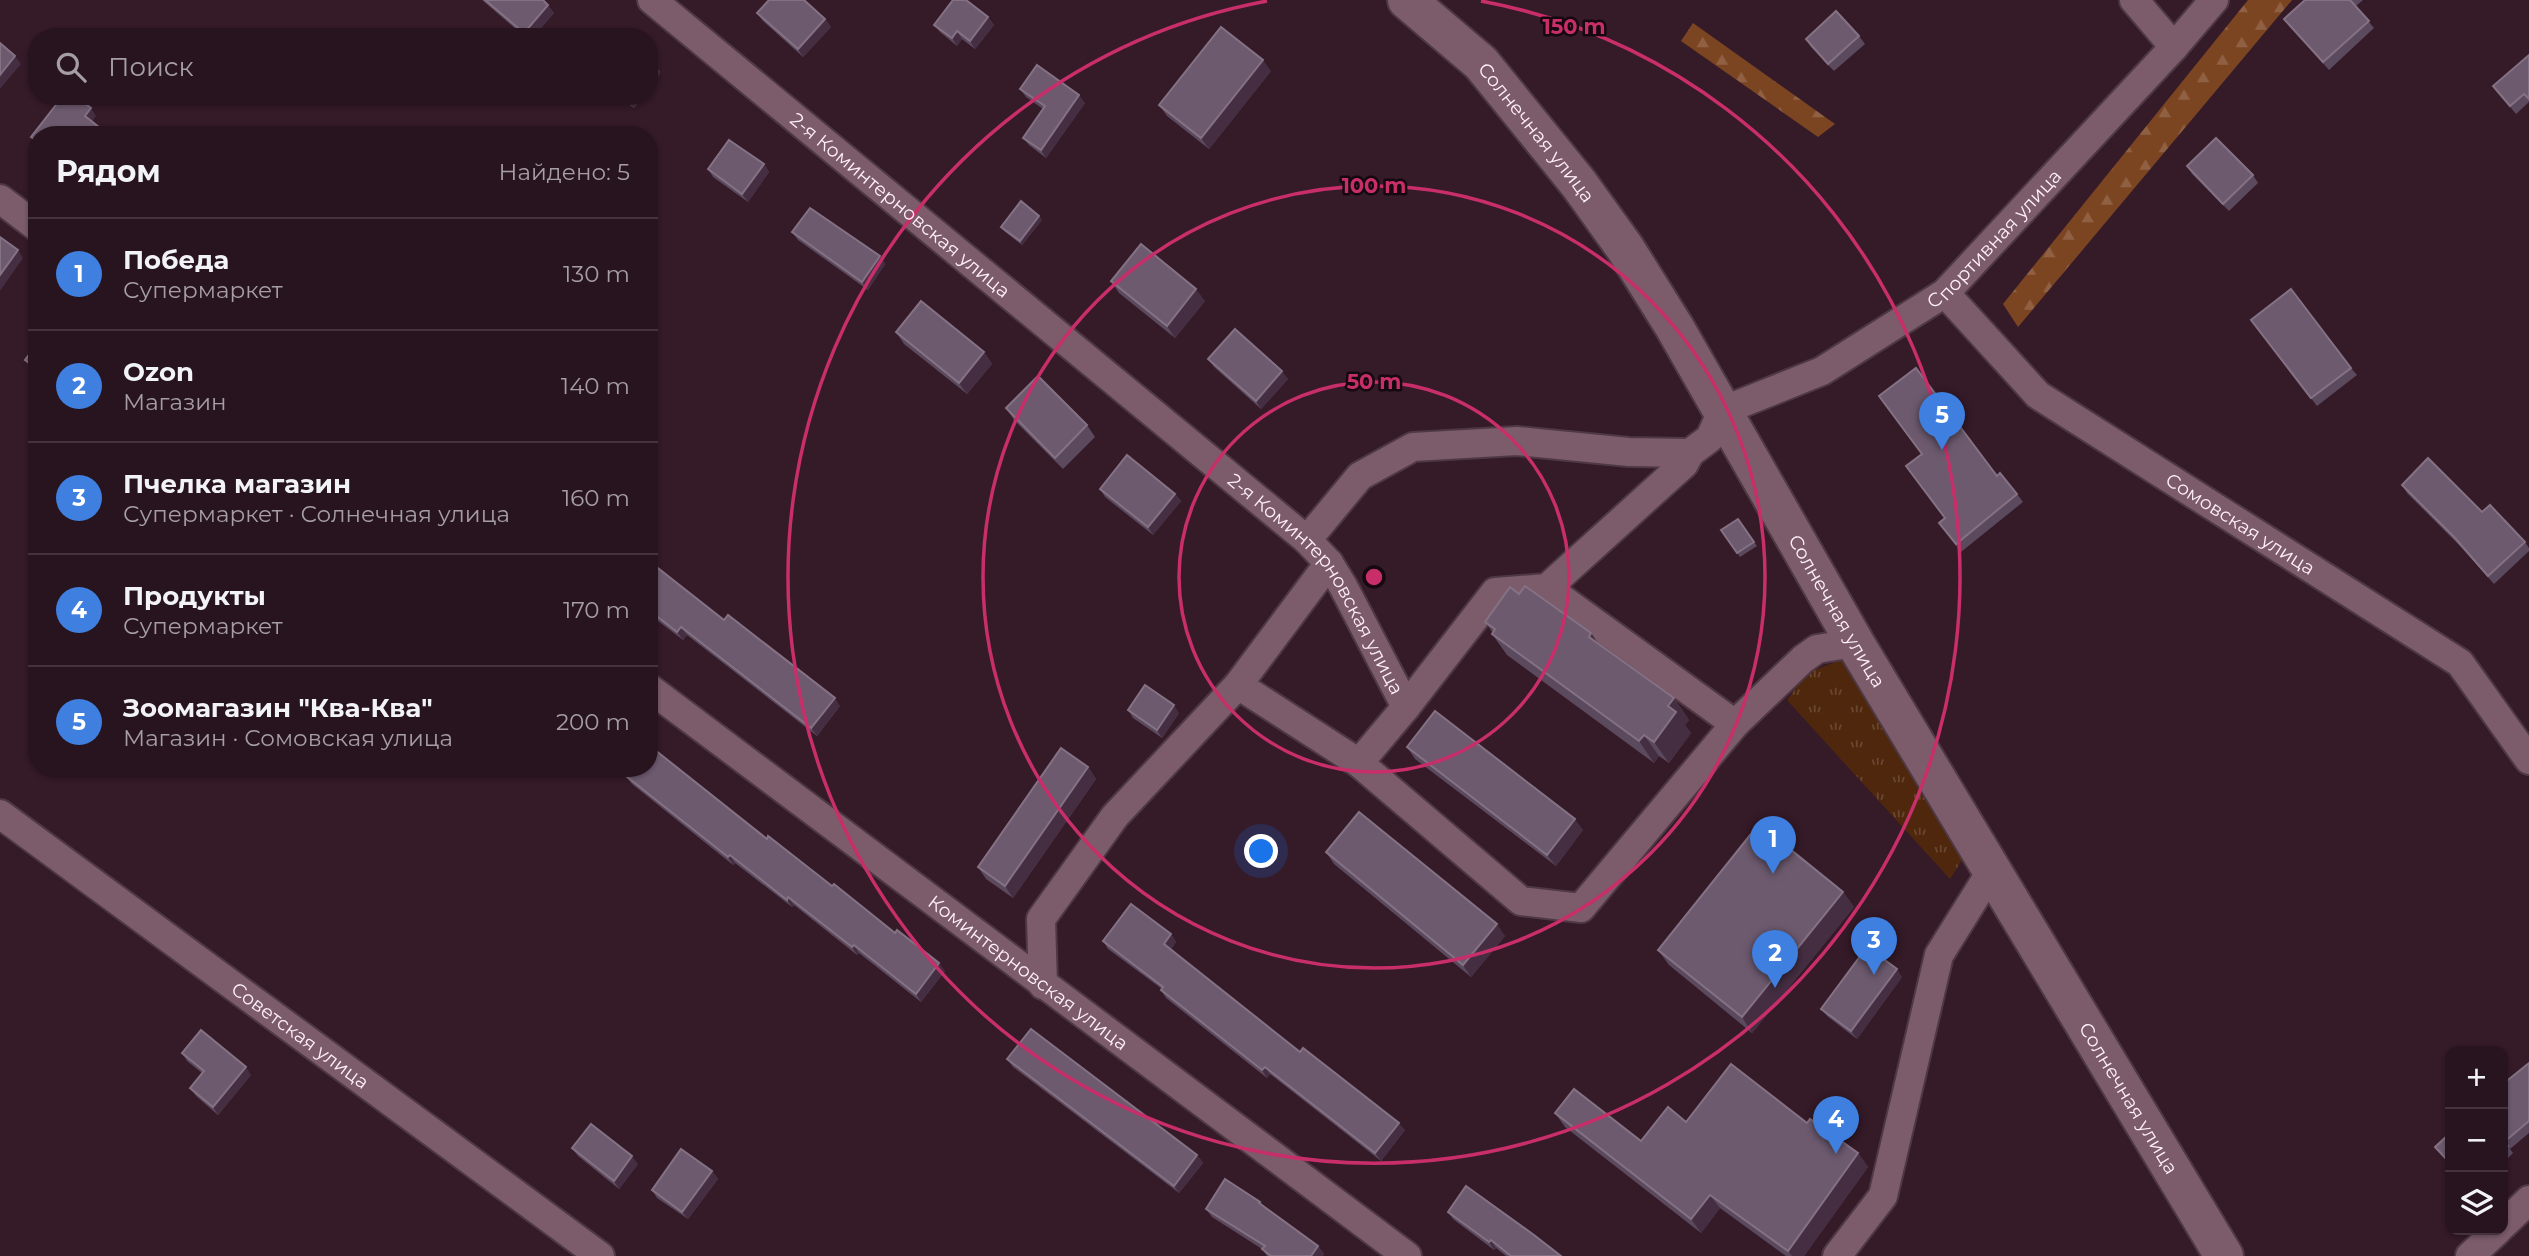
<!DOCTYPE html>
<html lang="ru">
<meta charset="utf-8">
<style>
:root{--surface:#28141e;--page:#301d27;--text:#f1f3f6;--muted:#a59ea4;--line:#44333c;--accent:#52cdcf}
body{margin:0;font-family:Montserrat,sans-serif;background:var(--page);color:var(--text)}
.controls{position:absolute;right:21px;bottom:21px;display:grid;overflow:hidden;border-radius:14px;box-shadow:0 2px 5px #0004}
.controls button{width:63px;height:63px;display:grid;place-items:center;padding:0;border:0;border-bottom:2px solid var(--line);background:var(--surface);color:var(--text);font:35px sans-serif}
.you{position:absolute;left:1262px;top:852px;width:24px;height:24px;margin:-18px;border:5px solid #fff;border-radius:50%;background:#1a73e8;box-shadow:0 0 0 10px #1a73e833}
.badge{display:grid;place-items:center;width:46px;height:46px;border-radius:50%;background:var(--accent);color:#fff;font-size:23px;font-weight:700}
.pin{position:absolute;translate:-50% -58px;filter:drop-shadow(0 2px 4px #0008)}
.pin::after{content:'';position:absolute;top:37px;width:24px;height:21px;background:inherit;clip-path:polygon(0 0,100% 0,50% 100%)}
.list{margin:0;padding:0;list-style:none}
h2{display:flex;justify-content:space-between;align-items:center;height:91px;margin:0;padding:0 28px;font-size:30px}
h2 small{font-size:23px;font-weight:400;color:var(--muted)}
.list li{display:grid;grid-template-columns:46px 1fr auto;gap:21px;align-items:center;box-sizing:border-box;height:112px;padding:0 28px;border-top:2px solid var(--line)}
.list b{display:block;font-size:26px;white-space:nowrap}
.list p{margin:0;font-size:23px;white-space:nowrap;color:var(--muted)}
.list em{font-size:23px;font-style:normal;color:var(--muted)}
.icon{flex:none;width:38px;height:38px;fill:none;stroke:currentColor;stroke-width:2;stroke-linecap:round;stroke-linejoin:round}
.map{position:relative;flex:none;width:2529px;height:1256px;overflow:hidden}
.search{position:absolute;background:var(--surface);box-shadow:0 2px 5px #0004;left:28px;top:28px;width:630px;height:77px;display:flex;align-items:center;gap:18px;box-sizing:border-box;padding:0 24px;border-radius:28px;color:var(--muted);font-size:26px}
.panel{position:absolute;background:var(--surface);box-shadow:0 2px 5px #0004;left:28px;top:126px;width:630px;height:651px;border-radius:28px}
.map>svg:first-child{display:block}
</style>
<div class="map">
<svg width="2529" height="1256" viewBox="0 0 2529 1256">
<defs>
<pattern id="grass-tufts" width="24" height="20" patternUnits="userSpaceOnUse" patternTransform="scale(1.75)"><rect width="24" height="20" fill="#4f270d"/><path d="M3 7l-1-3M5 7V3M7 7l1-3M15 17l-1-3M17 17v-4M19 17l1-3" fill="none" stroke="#694731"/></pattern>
<pattern id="forest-firs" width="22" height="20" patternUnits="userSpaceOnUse" patternTransform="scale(1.75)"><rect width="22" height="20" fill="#7c4522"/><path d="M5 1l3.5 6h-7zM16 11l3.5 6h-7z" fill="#906043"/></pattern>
</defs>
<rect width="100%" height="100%" fill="#351a28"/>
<!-- grass -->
<polygon fill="url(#grass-tufts)" points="1846,658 1964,857 1950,879 1787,700 1807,673"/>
<!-- forest -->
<g fill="url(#forest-firs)">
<polygon points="2248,0 2292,0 2018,327 2003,304"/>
<polygon points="1693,23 1835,124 1818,137 1681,41"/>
</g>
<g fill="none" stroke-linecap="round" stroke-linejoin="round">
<defs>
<g id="street">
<path id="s1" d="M652 0 1307 540 1329 563 1343 586 1406 707 1359 763 1521 901 1581 908 1735 724 1803 659 1817 649 1855 643"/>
<polyline points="2134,0 2174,47"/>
<polyline points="0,199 37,227"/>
<path id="s2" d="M1945 293 2038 395 2460 663 2529 760"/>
<path id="s3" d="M1307 540 1360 476 1413 447 1517 441 1629 452 1690 453 1710 438 1722 411 1822 371 1945 293 2174 47 2214 0"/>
<polyline points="1547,588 1735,724"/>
<polyline points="1238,685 1359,763"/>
<path id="s4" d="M649 688 1407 1256"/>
<polyline points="1406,707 1495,592 1547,588 1684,464 1690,453"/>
<path id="s5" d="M0 814 600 1256"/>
<polyline points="1043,985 1041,919 1115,816 1238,685 1329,563"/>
<polyline points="2503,1225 2529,1200"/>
<polyline points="1837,1256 1883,1196 1939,955 1992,870"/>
<polyline points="2470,1256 2498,1230"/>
</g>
<g id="secondary">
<path id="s6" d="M1407 0 1481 63 1579 184 1625 248 1675 328 1855 643 2224 1256"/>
</g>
</defs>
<!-- street casing -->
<use href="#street" stroke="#4d3843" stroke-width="32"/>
<!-- secondary casing -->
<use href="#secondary" stroke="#4d3843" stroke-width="42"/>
<!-- street -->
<use href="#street" stroke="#7c5c6a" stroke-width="28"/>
<!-- secondary -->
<use href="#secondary" stroke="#7c5c6a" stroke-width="38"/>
</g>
<!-- wall -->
<g fill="#5b495e">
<polygon points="482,0 543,0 554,13 533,37 525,37"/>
<polygon points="2305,0 2363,0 2356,6 2374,28 2329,70 2290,27 2284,19"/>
<polygon points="757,13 825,19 831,27 803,57 763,21"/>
<polygon points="988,17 994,25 975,49 962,39 957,46 940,32 934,25"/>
<polygon points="1859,36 1865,44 1834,71 1811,47 1806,39"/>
<polygon points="2529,55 2529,102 2516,114 2493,86"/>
<polygon points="1271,71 1209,149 1167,116 1159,105"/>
<polygon points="1020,89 1085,103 1046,158 1029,145 1023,138 1043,109 1026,97"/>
<polygon points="617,96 643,96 634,108"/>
<polygon points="764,164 769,172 748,202 713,177 708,169"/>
<polygon points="2187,166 2253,175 2258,183 2229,211 2192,174"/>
<polygon points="1042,220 1022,245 1004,231 1001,227"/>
<polygon points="792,232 880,256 885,264 868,290 798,240"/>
<polygon points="1111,281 1205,301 1175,338 1119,293"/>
<polygon points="2257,328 2351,368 2357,375 2317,406"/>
<polygon points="896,332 984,352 992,364 967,394 904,344"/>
<polygon points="37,344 37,372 31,368 25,360"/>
<polygon points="1208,359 1288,379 1261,409 1214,367"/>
<polygon points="1006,408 1087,425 1095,437 1063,469 1014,420"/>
<polygon points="2402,485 2482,512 2525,542 2529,548 2529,551 2494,584 2460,546 2407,493"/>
<polygon points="1100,489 1175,494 1181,501 1153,535 1105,497"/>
<polygon points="2017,494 2023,502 1961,552 1939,523"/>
<polygon points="1738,519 1757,546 1740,557 1721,530"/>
<polygon points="649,561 724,620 840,706 817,736 687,635 683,640 649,614"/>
<polygon points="1519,594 1591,633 1598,644 1674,698 1689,720 1685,725 1691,733 1669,763 1659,756 1654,763 1507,655 1492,634 1493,633 1485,622"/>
<polygon points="1128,710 1179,713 1162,738 1133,718"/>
<polygon points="1407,747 1583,830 1556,866 1415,759"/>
<polygon points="1088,767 1096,779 1013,898 986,879 978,867"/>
<polygon points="626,776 767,839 945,971 921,1002 859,953 857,955 794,905 792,907 735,863 733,865 632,784"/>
<polygon points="1326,852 1505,936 1471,977 1334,864"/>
<polygon points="1843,892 1854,907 1752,1033 1669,965 1658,950"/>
<polygon points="1171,934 1176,942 1171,949 1300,1052 1405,1130 1381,1161 1270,1074 1267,1078 1166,998 1161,990 1162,989 1108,949 1103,941"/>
<polygon points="1902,977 1857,1039 1827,1016 1821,1009"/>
<polygon points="182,1053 251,1075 218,1115 196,1096 190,1088 202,1073 187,1061"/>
<polygon points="1007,1059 1197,1155 1203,1163 1179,1193 1013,1067"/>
<polygon points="2529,1063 2529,1133 2510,1149 2513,1153 2503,1163 2503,1084"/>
<polygon points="1555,1113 1641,1141 1686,1122 1807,1123 1858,1153 1868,1167 1804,1256 1786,1256 1720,1208 1701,1233 1565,1127"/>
<polygon points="572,1148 638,1164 619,1189 578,1156"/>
<polygon points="712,1171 718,1179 688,1219 657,1198 652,1190"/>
<polygon points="1260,1202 1264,1206 1318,1246 1324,1254 1322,1256 1267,1256 1262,1249 1212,1217 1206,1209"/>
<polygon points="1448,1212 1561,1256 1506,1256 1496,1248 1494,1250 1453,1219"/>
</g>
<!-- shaded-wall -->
<g fill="#452e42">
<polygon points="548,5 554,13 533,37 527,37 524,33"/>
<polygon points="988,17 994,25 975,49 970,41"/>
<polygon points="825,19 831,27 803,57 798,49"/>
<polygon points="957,31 962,39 957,46 952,38"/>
<polygon points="15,56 21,64 0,89 0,75"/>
<polygon points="1263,60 1271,71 1209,149 1201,138"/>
<polygon points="655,65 661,72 649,88 649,72"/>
<polygon points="1079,95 1085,103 1046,158 1041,150"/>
<polygon points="631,96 643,96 634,108 628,101"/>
<polygon points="91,108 96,116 91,123 85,116"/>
<polygon points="764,164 769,172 748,202 742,194"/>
<polygon points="1039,216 1042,220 1022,245 1020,241"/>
<polygon points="18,250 23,258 0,291 0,275"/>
<polygon points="880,256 885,264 868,290 862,282"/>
<polygon points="1196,289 1205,301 1175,338 1167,326"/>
<polygon points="984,352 992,364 967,394 959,383"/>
<polygon points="1282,371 1288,379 1261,409 1256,401"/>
<polygon points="1175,494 1181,501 1153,535 1148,527"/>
<polygon points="681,627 687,635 683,640 677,632"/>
<polygon points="1591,633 1606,655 1589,637"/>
<polygon points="835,698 840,706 817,736 811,728"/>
<polygon points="1674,698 1689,720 1685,725 1691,733 1669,763 1654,742 1668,706"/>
<polygon points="1174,705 1179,713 1162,738 1157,730"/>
<polygon points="1644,735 1659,756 1654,763 1639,741"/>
<polygon points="1088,767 1096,779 1013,898 1005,886"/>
<polygon points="1575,819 1583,830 1556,866 1547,855"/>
<polygon points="730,855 735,863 733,865 728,857"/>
<polygon points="1843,892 1854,907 1752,1033 1742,1017"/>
<polygon points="788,897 794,905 792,907 787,900"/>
<polygon points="1497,924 1505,936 1471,977 1463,965"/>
<polygon points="1171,934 1176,942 1169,951 1164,944"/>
<polygon points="854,945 859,953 857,955 852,947"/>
<polygon points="939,963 945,971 921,1002 916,994"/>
<polygon points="1897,969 1902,977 1857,1039 1851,1031"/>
<polygon points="246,1067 251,1075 218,1115 213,1107"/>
<polygon points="1265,1067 1270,1074 1267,1078 1262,1070"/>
<polygon points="1399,1123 1405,1130 1381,1161 1375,1153"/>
<polygon points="1858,1153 1868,1167 1804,1256 1792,1256 1788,1251"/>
<polygon points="1197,1155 1203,1163 1179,1193 1174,1186"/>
<polygon points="632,1156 638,1164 619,1189 614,1181"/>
<polygon points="712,1171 718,1179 688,1219 682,1212"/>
<polygon points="1710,1195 1720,1208 1701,1233 1691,1219"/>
<polygon points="1491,1240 1496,1248 1494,1250 1489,1242"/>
<polygon points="1318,1246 1324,1254 1322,1256 1311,1256"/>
</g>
<!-- building -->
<g fill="#6d5a6f" stroke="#847284" stroke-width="2">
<polygon points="485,0 543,0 548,5 524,33"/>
<polygon points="769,0 804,0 825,19 798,49 757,13"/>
<polygon points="953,0 966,0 988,17 970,41 957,31 952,38 934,25"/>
<polygon points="2305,0 2350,0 2369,21 2323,62 2284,19"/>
<polygon points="1836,11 1859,36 1828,64 1806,39"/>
<polygon points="1221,27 1263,60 1201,138 1159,105"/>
<polygon points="0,43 15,56 0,75"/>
<polygon points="2529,55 2529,99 2524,94 2510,106 2493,86"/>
<polygon points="649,60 655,65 649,72"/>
<polygon points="1037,65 1079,95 1041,150 1023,138 1045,106 1020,89"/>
<polygon points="63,96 75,96 91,108 85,116 109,135 37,135 37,141 31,137"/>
<polygon points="622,96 631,96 628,101"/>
<polygon points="2216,138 2253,175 2223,204 2187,166"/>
<polygon points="729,140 764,164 742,194 708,169"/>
<polygon points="1021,201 1039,216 1020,241 1001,227"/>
<polygon points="810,208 880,256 862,282 792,232"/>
<polygon points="0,237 18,250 0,275"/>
<polygon points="1141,244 1196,289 1167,326 1111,281"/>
<polygon points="2291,289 2351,368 2311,398 2251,320"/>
<polygon points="921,301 984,352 959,383 896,332"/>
<polygon points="1235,329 1282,371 1256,401 1208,359"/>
<polygon points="37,344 37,368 25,360"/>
<polygon points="1916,368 1997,476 2000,473 2017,494 1956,544 1939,523 1945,518 1906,466 1922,454 1879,396"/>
<polygon points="1038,376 1087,425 1055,458 1006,408"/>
<polygon points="1127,455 1175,494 1148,527 1100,489"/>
<polygon points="2428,458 2482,512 2490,505 2525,542 2488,576 2455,538 2402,485"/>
<polygon points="1738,519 1754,542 1737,553 1721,530"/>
<polygon points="649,561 724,620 728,615 835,698 811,728 681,627 677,632 649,610"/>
<polygon points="1525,586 1591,633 1589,637 1674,698 1668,706 1676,712 1654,742 1644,735 1639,741 1492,634 1495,629 1485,622 1510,587 1519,594"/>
<polygon points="1145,685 1174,705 1157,730 1128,710"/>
<polygon points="1435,711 1575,819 1547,855 1407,747"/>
<polygon points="650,746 767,839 768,836 832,886 834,884 895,933 897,930 939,963 916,994 854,945 852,947 788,897 787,900 730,855 728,857 626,776 633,768 649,768 649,747"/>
<polygon points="1061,748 1088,767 1005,886 978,867"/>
<polygon points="1359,812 1497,924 1463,965 1326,852"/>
<polygon points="1759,824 1843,892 1742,1017 1658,950"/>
<polygon points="1131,904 1171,934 1164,944 1300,1052 1303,1048 1399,1123 1375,1153 1265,1067 1262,1070 1161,990 1163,987 1103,941"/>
<polygon points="1867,947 1897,969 1851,1031 1821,1009"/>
<polygon points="1031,1029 1197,1155 1174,1186 1007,1059"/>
<polygon points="201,1030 246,1067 213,1107 190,1088 204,1071 182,1053"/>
<polygon points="2529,1063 2529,1121 2504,1142 2508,1146 2503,1150 2503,1084"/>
<polygon points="1731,1064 1807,1123 1810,1119 1858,1153 1788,1251 1710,1195 1691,1219 1555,1113 1574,1089 1641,1141 1668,1107 1686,1122"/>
<polygon points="591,1124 632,1156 614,1181 572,1148"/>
<polygon points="2450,1133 2450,1163 2435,1147"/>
<polygon points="681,1149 712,1171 682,1212 652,1190"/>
<polygon points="1225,1179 1260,1202 1259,1203 1318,1246 1311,1256 1271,1256 1262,1249 1265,1246 1206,1209"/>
<polygon points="1466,1186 1534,1235 1561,1256 1511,1256 1491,1240 1489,1242 1448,1212"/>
</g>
<!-- distance rings -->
<g fill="none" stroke="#c82e6a" stroke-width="3.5">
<circle cx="1374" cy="577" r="195"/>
<circle cx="1374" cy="577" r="391"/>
<path d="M1481 1A586 586 0 1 1 1267 1"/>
</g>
<g text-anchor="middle" stroke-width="5" stroke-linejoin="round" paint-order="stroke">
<!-- street labels -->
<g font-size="19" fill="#ffeff6" stroke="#15090f">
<text dy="7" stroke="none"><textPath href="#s6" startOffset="186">Солнечная улица</textPath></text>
<text dy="7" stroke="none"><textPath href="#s1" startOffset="322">2-я Коминтерновская улица</textPath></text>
<text dy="7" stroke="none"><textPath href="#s3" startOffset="802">Спортивная улица</textPath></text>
<text dy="7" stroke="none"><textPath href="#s2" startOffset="378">Сомовская улица</textPath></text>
<text dy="7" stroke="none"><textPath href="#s1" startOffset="889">2-я Коминтерновская улица</textPath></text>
<text dy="7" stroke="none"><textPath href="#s6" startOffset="752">Солнечная улица</textPath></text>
<text dy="7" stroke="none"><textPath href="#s4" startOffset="474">Коминтерновская улица</textPath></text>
<text dy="7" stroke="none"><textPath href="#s5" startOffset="373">Советская улица</textPath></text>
<text dy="7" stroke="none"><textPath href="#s6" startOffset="1320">Солнечная улица</textPath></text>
</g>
</g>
<circle cx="1374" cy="577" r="10" fill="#c82e6a" stroke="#15090f" stroke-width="3.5"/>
<g font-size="21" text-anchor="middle" font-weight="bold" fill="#c82e6a" stroke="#15090f" stroke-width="5" stroke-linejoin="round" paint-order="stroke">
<text x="1574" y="34">150 m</text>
<text x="1374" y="193">100 m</text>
<text x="1374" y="389">50 m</text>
</g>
</svg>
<div class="controls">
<button>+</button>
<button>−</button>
<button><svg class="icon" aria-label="layers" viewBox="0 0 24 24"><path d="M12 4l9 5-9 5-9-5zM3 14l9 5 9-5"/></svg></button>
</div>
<div class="you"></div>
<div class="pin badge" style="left:1773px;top:874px;background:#3f7fe0">1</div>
<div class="pin badge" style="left:1775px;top:988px;background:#3f7fe0">2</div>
<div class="pin badge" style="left:1874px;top:975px;background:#3f7fe0">3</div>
<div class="pin badge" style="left:1836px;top:1154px;background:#3f7fe0">4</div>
<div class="pin badge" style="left:1942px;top:450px;background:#3f7fe0">5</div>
<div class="search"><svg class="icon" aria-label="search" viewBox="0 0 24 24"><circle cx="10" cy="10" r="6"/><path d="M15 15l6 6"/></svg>Поиск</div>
<section class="panel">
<h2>Рядом<small>Найдено: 5</small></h2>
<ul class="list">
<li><span class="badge" style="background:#3f7fe0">1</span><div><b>Победа</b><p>Супермаркет</p></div><em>130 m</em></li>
<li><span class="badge" style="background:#3f7fe0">2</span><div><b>Ozon</b><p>Магазин</p></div><em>140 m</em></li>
<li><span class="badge" style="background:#3f7fe0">3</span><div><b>Пчелка магазин</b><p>Супермаркет · Солнечная улица</p></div><em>160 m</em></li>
<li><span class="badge" style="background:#3f7fe0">4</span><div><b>Продукты</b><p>Супермаркет</p></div><em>170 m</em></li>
<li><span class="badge" style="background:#3f7fe0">5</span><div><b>Зоомагазин &quot;Ква-Ква&quot;</b><p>Магазин · Сомовская улица</p></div><em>200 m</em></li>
</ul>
</section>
</div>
